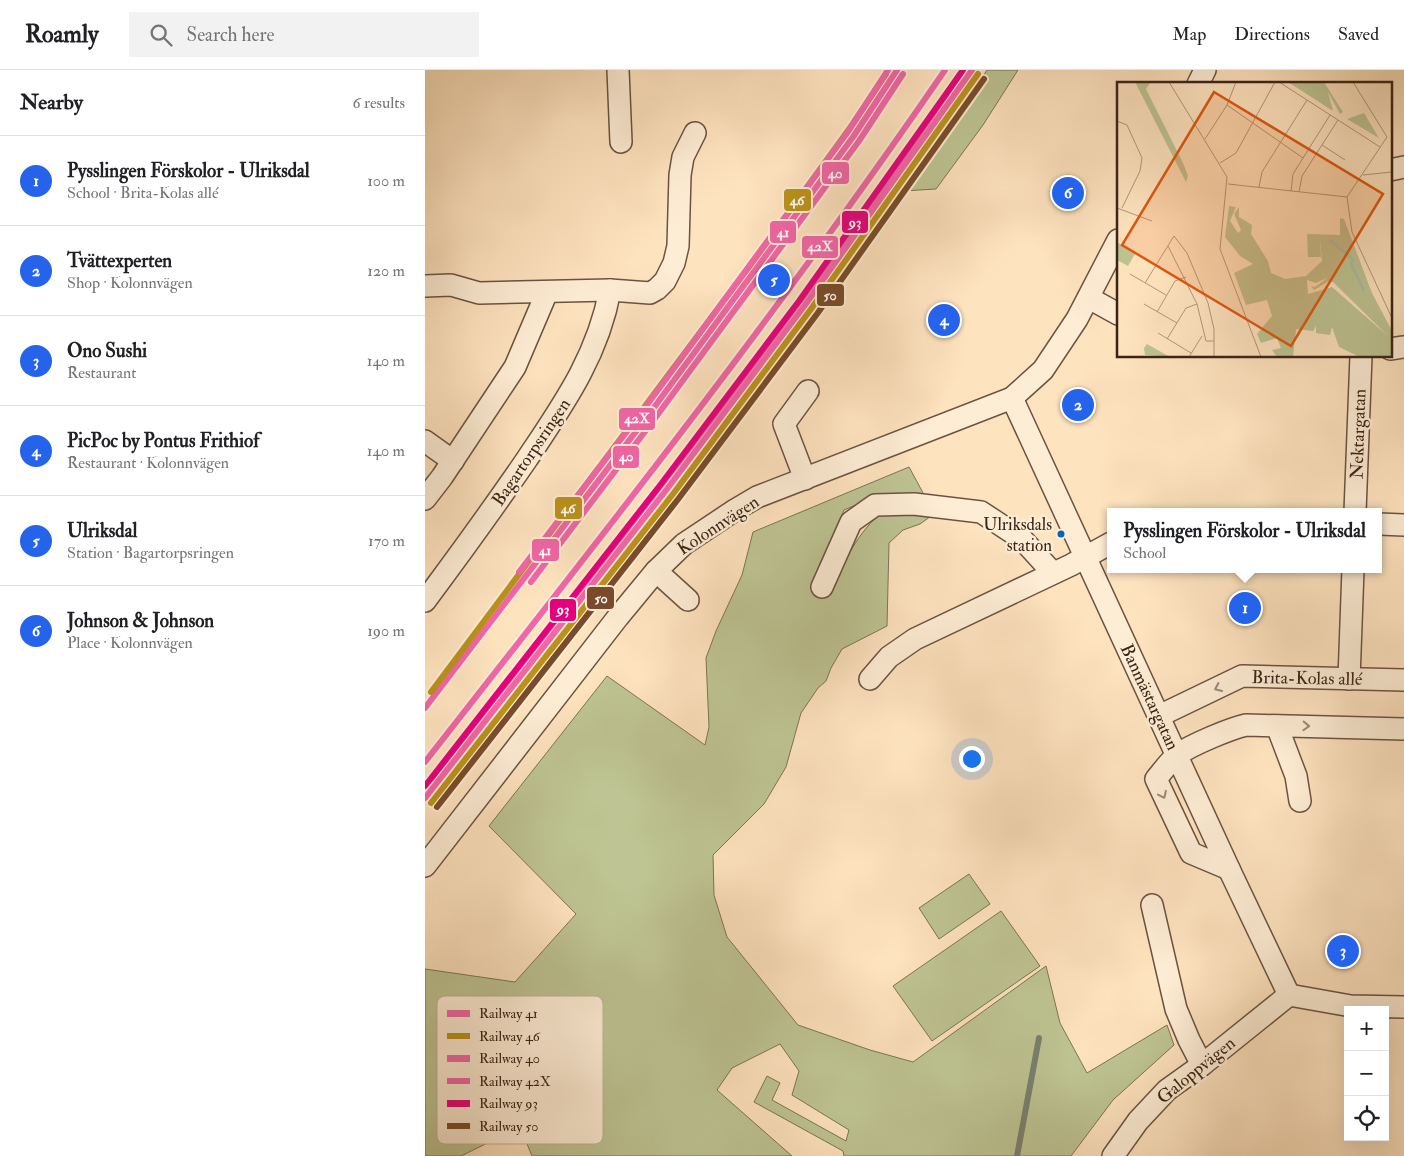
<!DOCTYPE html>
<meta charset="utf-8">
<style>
:root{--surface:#fff;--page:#f2f2f2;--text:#202124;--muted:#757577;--line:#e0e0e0;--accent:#2563eb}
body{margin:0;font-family:"IM FELL Double Pica",serif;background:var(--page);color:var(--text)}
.controls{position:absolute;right:15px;bottom:15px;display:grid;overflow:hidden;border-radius:0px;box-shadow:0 5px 20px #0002}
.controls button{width:45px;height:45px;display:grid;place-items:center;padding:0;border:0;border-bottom:1px solid var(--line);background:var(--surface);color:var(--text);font:25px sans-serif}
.you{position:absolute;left:546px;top:688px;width:18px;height:18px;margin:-12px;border:4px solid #fff;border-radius:50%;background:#1a73e8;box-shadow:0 0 0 8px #1a73e833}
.badge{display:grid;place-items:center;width:32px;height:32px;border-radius:50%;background:var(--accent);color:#fff;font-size:16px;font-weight:700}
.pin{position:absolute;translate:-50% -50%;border:2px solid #fff;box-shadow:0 1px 5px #0006}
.popup{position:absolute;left:682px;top:438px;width:275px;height:65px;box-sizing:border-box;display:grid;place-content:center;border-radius:0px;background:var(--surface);filter:drop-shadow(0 1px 4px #0005);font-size:16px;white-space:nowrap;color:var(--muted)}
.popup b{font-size:19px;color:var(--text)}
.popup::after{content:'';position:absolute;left:50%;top:100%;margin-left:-10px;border:10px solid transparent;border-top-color:var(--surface)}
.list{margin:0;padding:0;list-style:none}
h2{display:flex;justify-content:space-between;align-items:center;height:65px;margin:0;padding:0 20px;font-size:21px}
h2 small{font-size:16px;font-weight:400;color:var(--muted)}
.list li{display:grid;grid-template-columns:32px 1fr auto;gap:15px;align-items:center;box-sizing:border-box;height:90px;padding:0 20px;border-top:1px solid var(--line)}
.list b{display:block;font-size:19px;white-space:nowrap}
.list p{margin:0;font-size:16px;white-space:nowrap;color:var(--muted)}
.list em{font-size:16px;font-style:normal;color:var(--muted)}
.icon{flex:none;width:28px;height:28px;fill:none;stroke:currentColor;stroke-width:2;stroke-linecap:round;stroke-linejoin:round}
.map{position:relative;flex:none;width:979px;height:1086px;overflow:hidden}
header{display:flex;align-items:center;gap:30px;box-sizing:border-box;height:70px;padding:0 25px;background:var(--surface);border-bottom:1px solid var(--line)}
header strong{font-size:24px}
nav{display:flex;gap:28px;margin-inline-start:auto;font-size:18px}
.search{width:350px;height:45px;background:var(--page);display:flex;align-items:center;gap:12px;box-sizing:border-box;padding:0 18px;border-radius:0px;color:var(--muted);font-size:19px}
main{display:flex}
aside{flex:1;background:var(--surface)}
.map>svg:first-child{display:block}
</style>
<header>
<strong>Roamly</strong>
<div class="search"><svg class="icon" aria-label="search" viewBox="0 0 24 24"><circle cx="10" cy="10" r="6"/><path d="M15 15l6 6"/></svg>Search here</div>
<nav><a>Map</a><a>Directions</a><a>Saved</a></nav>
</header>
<main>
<aside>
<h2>Nearby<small>6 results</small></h2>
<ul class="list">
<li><span class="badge">1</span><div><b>Pysslingen Förskolor - Ulriksdal</b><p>School · Brita-Kolas allé</p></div><em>100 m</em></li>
<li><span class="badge">2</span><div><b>Tvättexperten</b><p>Shop · Kolonnvägen</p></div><em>120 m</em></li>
<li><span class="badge">3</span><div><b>Ono Sushi</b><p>Restaurant</p></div><em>140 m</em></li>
<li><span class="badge">4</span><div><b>PicPoc by Pontus Frithiof</b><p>Restaurant · Kolonnvägen</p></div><em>140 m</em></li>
<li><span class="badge">5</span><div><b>Ulriksdal</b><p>Station · Bagartorpsringen</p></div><em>170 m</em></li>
<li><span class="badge">6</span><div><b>Johnson &amp; Johnson</b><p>Place · Kolonnvägen</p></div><em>190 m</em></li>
</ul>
</aside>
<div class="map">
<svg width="979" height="1086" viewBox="0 0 979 1086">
<rect width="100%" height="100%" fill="#fee3bf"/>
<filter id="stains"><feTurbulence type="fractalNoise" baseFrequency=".004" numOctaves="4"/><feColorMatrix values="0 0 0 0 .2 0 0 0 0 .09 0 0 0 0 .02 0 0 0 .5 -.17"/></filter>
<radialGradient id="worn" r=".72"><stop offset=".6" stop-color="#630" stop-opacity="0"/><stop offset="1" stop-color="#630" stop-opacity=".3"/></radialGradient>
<!-- green -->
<g fill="#bec493" stroke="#7c7455">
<polygon points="562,0 593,0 558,55 511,119 478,121 534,44"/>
<path d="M484 397 503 432 445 429 419 440 386 516 405 524C420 490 431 464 460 439L509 444 495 454 478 460 464 473 462 556 417 579 406 598 401 611 393 618 376 643 361 697 339 734 288 785 289 825 302 867 373 955 445 980 488 992 621 896 635 953 662 1003 742 955 749 975 688 1030 646 1086H419L418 1081 329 1032 342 1006 355 1013 347 1030 421 1071 424 1060 367 1025 374 1001 355 974 307 998 292 1020 367 1086H107L95 1057 36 1086H0V899L90 912 151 844 64 756 182 606 280 675 284 657 281 588 291 561 317 505 328 462Z"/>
<polygon points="544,804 565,834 514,869 494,838"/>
<polygon points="576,841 615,896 507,971 468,916"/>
</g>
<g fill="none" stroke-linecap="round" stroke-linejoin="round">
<!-- stream -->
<polyline stroke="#788170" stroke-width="6" points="592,1086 614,968"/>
<defs>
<g id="minor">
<polyline points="193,0 196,72"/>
<polyline points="773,14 780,0"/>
<polyline points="965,100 979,97"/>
<polyline points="0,216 26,215 54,223 185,220 225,223 232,219 240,211 249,193 253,176 255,105 258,87 270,63"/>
<polyline points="664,228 693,244"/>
<polyline points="965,279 979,277"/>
<polyline points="587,328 804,799 864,925"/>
<polyline points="0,371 28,391"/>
<polyline points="380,409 359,354 383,321"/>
<polyline points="0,429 17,407 90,297 122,222"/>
<polyline points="930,442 936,286"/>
<polyline points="954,454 979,455"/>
<polyline points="231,501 263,530"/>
<polyline points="397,517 426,452 450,435 489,434 556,442 597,469 628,503"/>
<path d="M0 531C35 484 69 437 102 389 138 335 173 286 185 220"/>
<polyline points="445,609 464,587 490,569 646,495 686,473"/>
<polyline points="924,609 928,499"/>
<polyline points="734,646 817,606 979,610"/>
<polyline points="852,656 871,706 875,731"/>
<polyline points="0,796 193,547 231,501 259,474 310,440 332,427 587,328 618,300 652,249 693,170"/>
<path d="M804 799 766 783 731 709C737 702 744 692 752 685 766 675 804 659 821 655L979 659"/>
<polyline points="727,835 751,939 764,970 777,995"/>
<polyline points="864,925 926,936 979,937"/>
<polyline points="688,1086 713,1051 742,1020 777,995 864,925"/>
</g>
</defs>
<!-- minor casing -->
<use href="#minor" stroke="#6b5341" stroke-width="24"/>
<!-- minor -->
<use href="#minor" stroke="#feedd5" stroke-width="21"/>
<defs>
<g id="rail-1">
<polyline points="0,638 222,347 428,67 472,0"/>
<polyline points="0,728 242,419 380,235 547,0"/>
</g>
<g id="rail-2">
<polyline points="6,622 324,197 427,55 461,4"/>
<polyline points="6,733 248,424 386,239 553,4"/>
</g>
<g id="rail-3">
<polyline points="106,512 228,351 434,71 478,4"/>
<path d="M6 709C142 536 279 364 408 186 452 126 494 65 535 4"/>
</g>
<g id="rail-4">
<polyline points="94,502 216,343 422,63 463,0"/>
<path d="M0 692C178 465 357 238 520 0"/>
</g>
<polyline id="rail-5" points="0,716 236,414 374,231 538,0"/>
<polyline id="rail-6" points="12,737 254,428 392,244 559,9"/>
</defs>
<!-- rail-1 casing -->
<use href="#rail-1" stroke="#feedd5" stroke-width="10"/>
<!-- rail-2 casing -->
<use href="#rail-2" stroke="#feedd5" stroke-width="10"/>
<!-- rail-3 casing -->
<use href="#rail-3" stroke="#feedd5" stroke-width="10"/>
<!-- rail-4 casing -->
<use href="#rail-4" stroke="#feedd5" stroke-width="10"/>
<!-- rail-5 casing -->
<use href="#rail-5" stroke="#feedd5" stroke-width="10"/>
<!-- rail-6 casing -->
<use href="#rail-6" stroke="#feedd5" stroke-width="10"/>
<!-- rail-1 -->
<use href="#rail-1" stroke="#f166a7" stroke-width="6"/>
<!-- rail-2 -->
<use href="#rail-2" stroke="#ba921b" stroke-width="6"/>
<!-- rail-3 -->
<use href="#rail-3" stroke="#f166a7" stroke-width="6"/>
<!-- rail-4 -->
<use href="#rail-4" stroke="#f166a7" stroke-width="6"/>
<!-- rail-5 -->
<use href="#rail-5" stroke="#e5007d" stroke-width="6"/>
<!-- rail-6 -->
<use href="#rail-6" stroke="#7a4b2a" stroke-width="6"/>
</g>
<!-- one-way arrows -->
<defs><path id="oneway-chevron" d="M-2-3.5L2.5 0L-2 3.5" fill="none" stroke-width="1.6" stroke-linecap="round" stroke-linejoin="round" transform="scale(1.25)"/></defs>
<g stroke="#9c8876">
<use href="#oneway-chevron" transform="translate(793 618) rotate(155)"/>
<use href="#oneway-chevron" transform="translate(881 656) rotate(2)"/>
<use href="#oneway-chevron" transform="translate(738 725) rotate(65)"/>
</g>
<!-- markers -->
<circle fill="#0065bd" stroke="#feedd5" stroke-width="2" cx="636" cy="464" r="4.5"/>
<g text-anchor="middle" stroke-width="5" stroke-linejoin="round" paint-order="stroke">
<!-- bus labels -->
<g font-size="17" fill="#3a2317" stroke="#feedd5" text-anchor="end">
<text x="627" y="460">Ulriksdals<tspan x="627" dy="21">station</tspan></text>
</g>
<!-- street labels -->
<g font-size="18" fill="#3a2317" stroke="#feedd5">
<text transform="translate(933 364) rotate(-88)" y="6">Nektargatan</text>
<text transform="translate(106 382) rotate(-56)" y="6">Bagartorpsringen</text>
<text transform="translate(293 455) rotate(-33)" y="6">Kolonnvägen</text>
<text transform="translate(882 608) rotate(1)" y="6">Brita-Kolas allé</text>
<text transform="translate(725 627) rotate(65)" y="6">Banmästargatan</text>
<text transform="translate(771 1000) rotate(-39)" y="6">Galoppvägen</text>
</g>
</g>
<!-- overview -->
<g transform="translate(692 12)">
<rect width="275" height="275" fill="#fee3bf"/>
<path d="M18 0 33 1 29 7 66 81 71 94 69 100ZM171 0H207L226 30 223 32 211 10 216 29ZM247 31 262 56 230 37ZM112 124 119 125 113 139 121 151 124 148 117 132 122 125V135L135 143 134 152 151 179 154 191 168 197 189 194 205 179 203 156 204 175H191L190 152 223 153V136L227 137 255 211 275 249V275H243L222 265 215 245 213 253 199 251V244L196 249 179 247 176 275H160L155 268 164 266 160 256 144 261 140 252 155 234 150 218 129 223 117 191 136 182 123 174 108 155ZM210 196 198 205 194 204 197 208 212 199 216 200 272 255 215 205 191 212 190 198 199 201ZM0 160 18 172 11 184 0 178ZM30 262 53 275 28 273 27 266Z" fill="#bec493" fill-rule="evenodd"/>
<path fill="none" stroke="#a1bfab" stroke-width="2.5" d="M213 158 236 178 234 182 247 209"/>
<path fill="none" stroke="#b0967c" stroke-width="1" d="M52 0 110 95 103 167 144 275M162 0 263 65M110 23 186 76M0 39 10 43 25 76 23 89 5 126M88 57 110 23 119 0M205 63 228 78M103 81 119 71 158 0M246 93 275 90M111 102 230 115M142 105 145 90 190 18M174 109 176 92 213 33M182 110 185 94 221 38M230 115 270 55 236 0M230 115 235 150 275 236M0 126 35 139M51 164 80 222 89 259H97M13 192 49 213M28 201 57 154 70 171 91 221 97 247V275M27 222 60 241M40 230 58 199 69 195M41 251 74 271M50 257 69 226 80 222M72 275 85 254"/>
<path fill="#df560d" fill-opacity="0.15" stroke="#df560d" stroke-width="2.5" d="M97 10 266 112 174 264 5 163Z"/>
<rect width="275" height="275" fill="none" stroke="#3a2317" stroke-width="2.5"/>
</g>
<!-- legend -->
<rect x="12" y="926" width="166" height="148" rx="8" fill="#feedd5" stroke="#c3b09c" stroke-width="1"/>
<rect x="22" y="940" width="23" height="7" fill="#f166a7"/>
<rect x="22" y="963" width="23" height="6" fill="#ba921b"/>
<rect x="22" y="985" width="23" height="7" fill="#f166a7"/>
<rect x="22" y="1008" width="23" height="6" fill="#f166a7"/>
<rect x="22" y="1030" width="23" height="7" fill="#e5007d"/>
<rect x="22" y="1053" width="23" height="6" fill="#7a4b2a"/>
<g font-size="14" fill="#3a2317">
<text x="54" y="948">Railway 41</text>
<text x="54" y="971">Railway 46</text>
<text x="54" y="993">Railway 40</text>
<text x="54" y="1016">Railway 42X</text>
<text x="54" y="1038">Railway 93</text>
<text x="54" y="1061">Railway 50</text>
</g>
<g stroke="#feedd5" stroke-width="2">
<rect x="396" y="91" width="29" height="24" rx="5" fill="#f166a7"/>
<rect x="358" y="118" width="29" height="24" rx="5" fill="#ba921b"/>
<rect x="416" y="140" width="28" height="24" rx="5" fill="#e5007d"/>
<rect x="344" y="150" width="28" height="24" rx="5" fill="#f166a7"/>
<rect x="376" y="165" width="38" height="24" rx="5" fill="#f166a7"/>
<rect x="391" y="213" width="29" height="24" rx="5" fill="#7a4b2a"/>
<rect x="193" y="337" width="38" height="24" rx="5" fill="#f166a7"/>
<rect x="187" y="375" width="28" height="24" rx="5" fill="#f166a7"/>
<rect x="129" y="426" width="29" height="24" rx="5" fill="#ba921b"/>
<rect x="106" y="468" width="29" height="24" rx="5" fill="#f166a7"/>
<rect x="161" y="516" width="29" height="24" rx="5" fill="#7a4b2a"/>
<rect x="124" y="528" width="28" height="24" rx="5" fill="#e5007d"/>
</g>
<g font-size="14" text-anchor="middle" font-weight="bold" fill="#fff">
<text x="410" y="108">40</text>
<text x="372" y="135">46</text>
<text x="430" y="157">93</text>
<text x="358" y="167">41</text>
<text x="395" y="181">42X</text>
<text x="405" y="230">50</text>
<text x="212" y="353">42X</text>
<text x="201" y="391">40</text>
<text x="143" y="443">46</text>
<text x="120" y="485">41</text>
<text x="176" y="533">50</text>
<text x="138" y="544">93</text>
</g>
<rect width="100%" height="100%" filter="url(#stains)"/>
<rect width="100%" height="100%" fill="url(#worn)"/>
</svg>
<div class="controls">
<button>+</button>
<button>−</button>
<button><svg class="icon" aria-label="locate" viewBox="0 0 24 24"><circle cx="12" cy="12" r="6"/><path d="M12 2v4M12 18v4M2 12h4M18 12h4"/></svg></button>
</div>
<div class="you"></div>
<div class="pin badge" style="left:820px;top:538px">1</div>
<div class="popup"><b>Pysslingen Förskolor - Ulriksdal</b>School</div>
<div class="pin badge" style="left:653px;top:335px">2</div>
<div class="pin badge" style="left:918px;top:881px">3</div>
<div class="pin badge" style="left:519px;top:250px">4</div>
<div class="pin badge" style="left:349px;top:210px">5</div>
<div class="pin badge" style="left:643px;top:123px">6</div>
</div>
</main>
